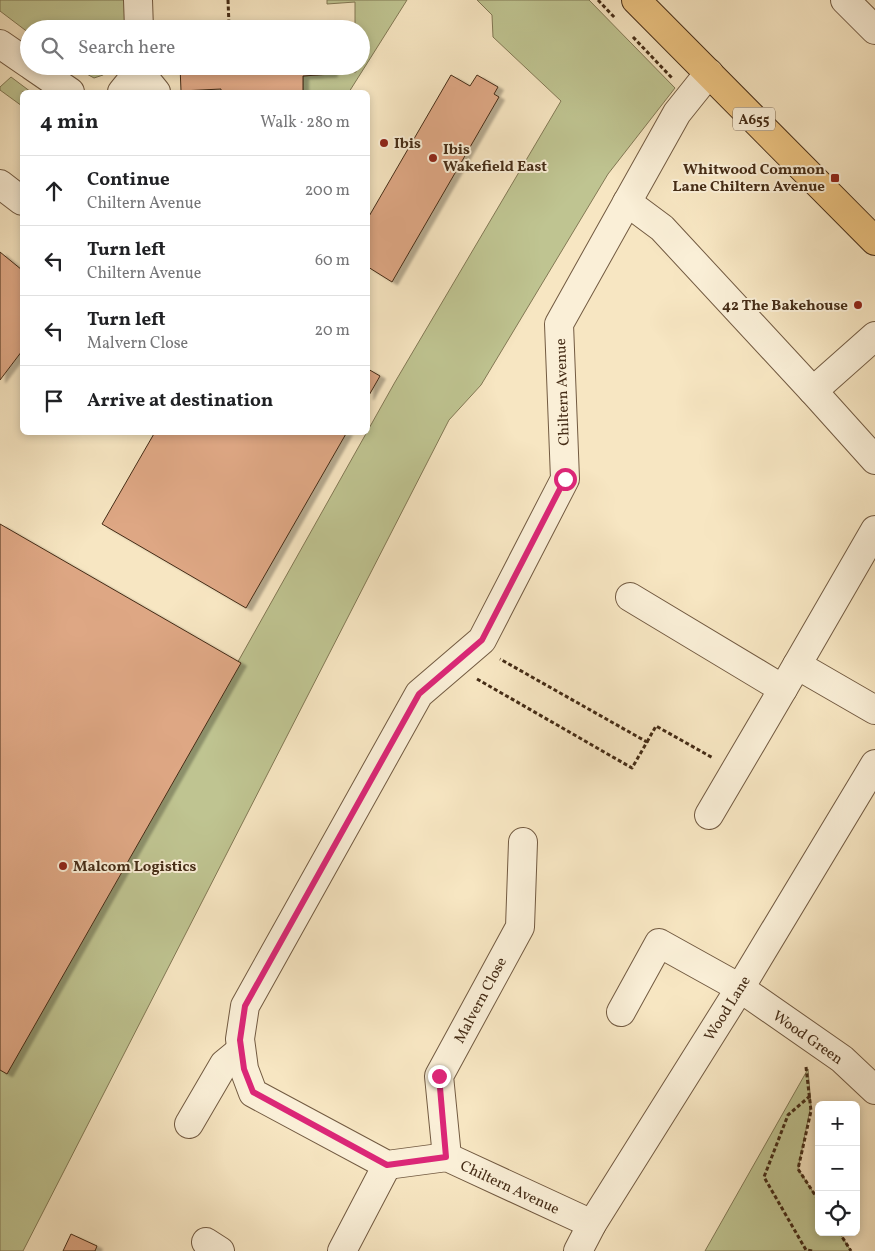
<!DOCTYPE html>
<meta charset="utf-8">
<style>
:root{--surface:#fff;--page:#f6f6f6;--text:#202124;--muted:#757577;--line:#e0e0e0}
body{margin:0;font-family:Vollkorn,serif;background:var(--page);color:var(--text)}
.controls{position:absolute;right:15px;bottom:15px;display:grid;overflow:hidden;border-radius:8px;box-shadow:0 2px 8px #0003}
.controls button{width:45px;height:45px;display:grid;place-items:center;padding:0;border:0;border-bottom:1px solid var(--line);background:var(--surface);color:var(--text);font:25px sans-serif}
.stop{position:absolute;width:15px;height:15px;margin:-11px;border:4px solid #db2777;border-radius:50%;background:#fff}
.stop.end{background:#db2777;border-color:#fff;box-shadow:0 1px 5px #0008}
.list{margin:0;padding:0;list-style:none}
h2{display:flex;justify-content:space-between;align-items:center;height:65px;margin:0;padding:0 20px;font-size:21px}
h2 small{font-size:16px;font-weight:400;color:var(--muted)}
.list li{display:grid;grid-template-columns:32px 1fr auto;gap:15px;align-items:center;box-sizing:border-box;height:70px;padding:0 20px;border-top:1px solid var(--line)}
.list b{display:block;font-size:19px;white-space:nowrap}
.list p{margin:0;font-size:16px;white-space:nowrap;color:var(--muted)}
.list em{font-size:16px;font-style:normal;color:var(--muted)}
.icon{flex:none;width:28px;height:28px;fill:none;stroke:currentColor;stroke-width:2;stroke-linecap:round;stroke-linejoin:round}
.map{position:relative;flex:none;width:875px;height:1251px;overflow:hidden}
.search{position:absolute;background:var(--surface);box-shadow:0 2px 8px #0003;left:20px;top:20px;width:350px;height:55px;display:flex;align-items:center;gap:12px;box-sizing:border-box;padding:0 18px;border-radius:28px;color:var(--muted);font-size:19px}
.panel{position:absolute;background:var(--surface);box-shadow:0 2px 8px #0003;left:20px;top:90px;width:350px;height:345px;border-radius:8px}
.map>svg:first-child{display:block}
</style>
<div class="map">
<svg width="875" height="1251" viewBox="0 0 875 1251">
<defs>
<filter id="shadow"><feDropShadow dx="5.5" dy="3" stdDeviation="1" flood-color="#0004"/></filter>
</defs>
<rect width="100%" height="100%" fill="#f7e6c2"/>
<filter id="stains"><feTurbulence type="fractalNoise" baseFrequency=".004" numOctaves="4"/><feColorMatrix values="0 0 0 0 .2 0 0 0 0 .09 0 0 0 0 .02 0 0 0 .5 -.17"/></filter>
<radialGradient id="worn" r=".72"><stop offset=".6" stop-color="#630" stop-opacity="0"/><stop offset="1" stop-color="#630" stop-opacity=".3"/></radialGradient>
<!-- green -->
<g fill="#bfc491" stroke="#827854">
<polygon points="0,0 125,0 128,21 119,22 119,29 29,29 29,33 0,11"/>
<polygon points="327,0 407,0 349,92 303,92 303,76 356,72 356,66 361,66 361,29 355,29 355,2 327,4"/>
<polygon points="477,0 589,0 675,88 608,174 481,385 449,420 23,1251 0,1251 0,1070 7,1073 395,382 561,101 493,37 492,15"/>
<polygon points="90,66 113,66 103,75 94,78 85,73"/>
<polygon points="11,77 31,92 22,92 22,106 0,90 0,87"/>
<polygon points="808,1069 811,1105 798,1169 819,1201 819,1232 839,1232 851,1251 705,1251"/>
</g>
<!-- building -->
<g fill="#dea784" stroke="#452c16" filter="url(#shadow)">
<polygon points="180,66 331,66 332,74 303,76 303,92 221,92 221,89 181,91"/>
<polygon points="451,75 470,86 477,75 498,87 494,94 499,97 392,282 368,267 368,218"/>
<polygon points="0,252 22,270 22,351 0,380"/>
<polygon points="368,369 380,376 368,397"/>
<polygon points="155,432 347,432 246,608 102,524"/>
<polygon points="0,524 241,663 7,1074 0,1070"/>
<polygon points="71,1234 97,1246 95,1251 63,1251"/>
</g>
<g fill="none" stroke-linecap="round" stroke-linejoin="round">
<defs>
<g id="minor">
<polyline points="138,0 139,29"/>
<polyline points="845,0 875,30"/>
<polyline points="0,44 29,64"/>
<polyline points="32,66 70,92"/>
<polyline points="139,71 156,92"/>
<polyline points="122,92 139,71 139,66"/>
<polyline points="0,184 22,201"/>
<polyline points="627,202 662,228 813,391 875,336"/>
<polyline points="813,391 875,460"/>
<polyline points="875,530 797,665 875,710"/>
<polyline points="630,597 783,689 797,665"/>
<polyline points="709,815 783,689"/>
<polyline points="621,1012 659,943 740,988 842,1059 875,1090"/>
<polyline points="189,1124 224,1064 241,1050"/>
<polyline points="447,1157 439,1076 520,927 523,842"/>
<polyline points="592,1224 447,1157 387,1165 253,1093 244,1069 240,1039 245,1006 419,694 482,640 565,479 559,324 677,113 709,73"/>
<polyline points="206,1242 220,1251"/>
<polyline points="342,1251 387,1165"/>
<polyline points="578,1251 592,1224 740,988 875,764"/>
</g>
<polyline id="major" points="636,0 875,241"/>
</defs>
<!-- minor casing -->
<use href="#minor" stroke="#725a41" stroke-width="30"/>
<!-- major casing -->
<use href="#major" stroke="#452c16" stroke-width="30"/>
<!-- path -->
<g stroke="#452c16" stroke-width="3" stroke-dasharray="4 2.5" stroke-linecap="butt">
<polyline points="228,0 229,25"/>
<polyline points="598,0 615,18"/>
<polyline points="633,37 672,78"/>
<polyline points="477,679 632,768 647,742 500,659"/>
<polyline points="647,742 656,726 713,758"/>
<polyline points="806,1067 811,1111 798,1169 819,1201"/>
<polyline points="810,1096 788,1115 764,1177 806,1250 813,1251"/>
<polyline points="839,1232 851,1251"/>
</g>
<!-- minor -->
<use href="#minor" stroke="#faefd7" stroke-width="28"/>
<!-- major -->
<use href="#major" stroke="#ecc381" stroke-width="28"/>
</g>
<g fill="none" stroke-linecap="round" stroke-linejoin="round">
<!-- route -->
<polyline stroke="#db2777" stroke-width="6" points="439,1076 446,1157 387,1165 253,1092 244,1069 240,1040 245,1006 419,694 482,640 565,479"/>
</g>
<!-- markers -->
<g fill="#8f2418" stroke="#faefd7" stroke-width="2">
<circle cx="384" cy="143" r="5"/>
<circle cx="433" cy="158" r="5"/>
<rect x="830" y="173" width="10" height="10" rx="2.5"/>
<circle cx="858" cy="305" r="5"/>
<circle cx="63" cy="866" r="5"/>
</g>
<g text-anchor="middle" stroke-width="4" stroke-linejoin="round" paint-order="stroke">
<!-- shield labels -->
<rect fill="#faefd7" stroke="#7b6650" stroke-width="1" x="733" y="107.5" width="42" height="23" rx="4"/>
<g font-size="14" font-weight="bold" fill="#452c16">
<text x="754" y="124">A655</text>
</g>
<!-- poi labels -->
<g font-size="15" font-weight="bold" fill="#452c16" stroke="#faefd7" text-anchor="start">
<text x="394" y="148">Ibis</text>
<text x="443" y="154">Ibis<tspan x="443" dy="17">Wakefield East</tspan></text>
<text x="825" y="174" text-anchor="end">Whitwood Common<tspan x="825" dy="17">Lane Chiltern Avenue</tspan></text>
<text x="848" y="310" text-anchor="end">42 The Bakehouse</text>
<text x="73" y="871">Malcom Logistics</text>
</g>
<!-- street labels -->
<g font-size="15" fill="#452c16" stroke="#faefd7">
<text transform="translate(562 392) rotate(-92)" y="5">Chiltern Avenue</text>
<text transform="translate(480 1000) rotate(-62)" y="5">Malvern Close</text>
<text transform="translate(727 1008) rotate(-58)" y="5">Wood Lane</text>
<text transform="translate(808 1037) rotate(35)" y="5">Wood Green</text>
<text transform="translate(510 1187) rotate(25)" y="5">Chiltern Avenue</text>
</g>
</g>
<rect width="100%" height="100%" filter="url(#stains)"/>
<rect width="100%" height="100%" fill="url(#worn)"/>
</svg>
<div class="controls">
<button>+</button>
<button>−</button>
<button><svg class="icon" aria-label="locate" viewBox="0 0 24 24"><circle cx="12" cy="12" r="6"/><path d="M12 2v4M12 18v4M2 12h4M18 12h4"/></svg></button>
</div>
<div class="stop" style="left:565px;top:479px"></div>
<div class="stop end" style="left:439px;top:1076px"></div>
<div class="search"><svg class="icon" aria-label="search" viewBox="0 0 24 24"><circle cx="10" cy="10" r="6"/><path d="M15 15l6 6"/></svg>Search here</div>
<section class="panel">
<h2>4 min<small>Walk · 280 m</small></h2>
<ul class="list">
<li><svg class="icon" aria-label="ahead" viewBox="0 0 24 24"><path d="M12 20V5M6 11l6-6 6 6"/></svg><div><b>Continue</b><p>Chiltern Avenue</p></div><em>200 m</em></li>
<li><svg class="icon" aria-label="left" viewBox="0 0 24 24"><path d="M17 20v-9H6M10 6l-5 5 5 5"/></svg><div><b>Turn left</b><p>Chiltern Avenue</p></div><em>60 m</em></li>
<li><svg class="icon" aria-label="left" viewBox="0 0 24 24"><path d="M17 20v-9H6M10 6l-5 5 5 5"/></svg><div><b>Turn left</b><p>Malvern Close</p></div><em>20 m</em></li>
<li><svg class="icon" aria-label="arrive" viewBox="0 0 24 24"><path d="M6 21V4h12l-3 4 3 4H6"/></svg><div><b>Arrive at destination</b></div></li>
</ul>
</section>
</div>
